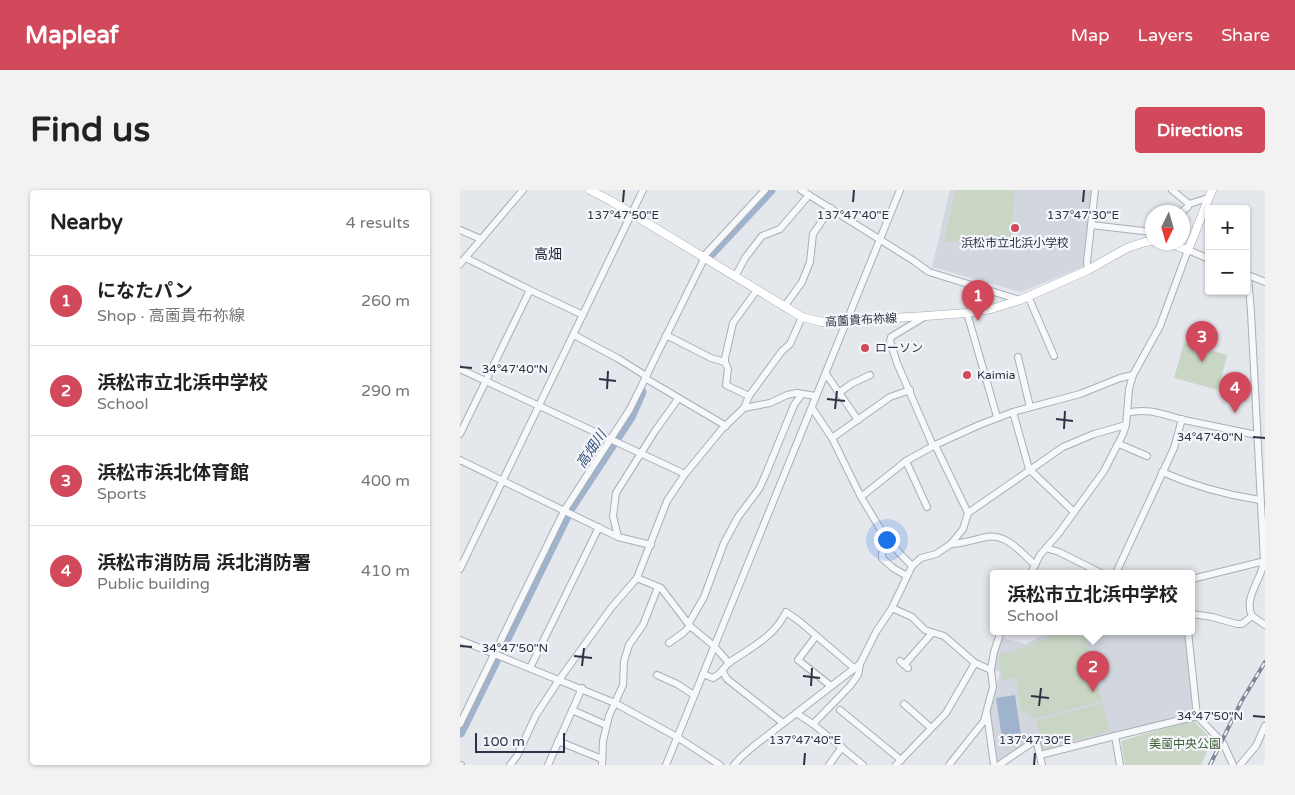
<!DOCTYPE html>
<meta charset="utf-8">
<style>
:root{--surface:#fff;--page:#f2f2f2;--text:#222;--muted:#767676;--line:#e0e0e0;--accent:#d1495b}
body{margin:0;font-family:"Varela Round","Noto Sans JP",sans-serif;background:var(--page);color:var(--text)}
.controls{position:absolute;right:15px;top:15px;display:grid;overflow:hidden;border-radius:5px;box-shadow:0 1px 4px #0004}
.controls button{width:45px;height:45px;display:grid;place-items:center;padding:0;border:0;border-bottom:1px solid var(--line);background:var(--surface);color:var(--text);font:25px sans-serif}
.compass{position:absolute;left:685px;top:15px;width:45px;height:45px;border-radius:50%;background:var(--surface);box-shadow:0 1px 4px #0004;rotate:185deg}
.scale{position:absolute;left:15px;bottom:12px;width:90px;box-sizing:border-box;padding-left:5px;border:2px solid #2b3445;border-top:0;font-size:14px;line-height:18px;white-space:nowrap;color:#2b3445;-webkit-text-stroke:4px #f4f6f9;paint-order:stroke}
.you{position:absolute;left:426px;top:349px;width:18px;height:18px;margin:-12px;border:4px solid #fff;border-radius:50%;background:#1a73e8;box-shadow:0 0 0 8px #1a73e833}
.badge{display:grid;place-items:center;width:32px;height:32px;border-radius:50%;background:var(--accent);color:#fff;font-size:16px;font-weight:700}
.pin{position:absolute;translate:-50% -41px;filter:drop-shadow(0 1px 2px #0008)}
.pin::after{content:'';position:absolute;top:26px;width:18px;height:15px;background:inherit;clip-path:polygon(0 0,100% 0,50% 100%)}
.popup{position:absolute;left:530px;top:380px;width:205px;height:65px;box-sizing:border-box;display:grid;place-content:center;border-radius:5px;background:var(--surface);filter:drop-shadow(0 1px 4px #0005);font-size:16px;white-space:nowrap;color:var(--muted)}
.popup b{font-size:19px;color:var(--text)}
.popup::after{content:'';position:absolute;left:50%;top:100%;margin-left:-10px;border:10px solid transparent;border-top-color:var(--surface)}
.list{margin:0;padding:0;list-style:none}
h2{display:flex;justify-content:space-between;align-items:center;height:65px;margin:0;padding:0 20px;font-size:21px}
h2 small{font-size:16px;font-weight:400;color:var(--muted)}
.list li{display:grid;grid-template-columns:32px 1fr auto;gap:15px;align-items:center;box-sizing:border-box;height:90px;padding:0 20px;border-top:1px solid var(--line)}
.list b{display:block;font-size:19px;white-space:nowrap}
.list p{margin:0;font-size:16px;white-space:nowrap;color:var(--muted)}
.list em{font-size:16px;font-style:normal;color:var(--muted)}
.map{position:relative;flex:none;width:805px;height:575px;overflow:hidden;border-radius:5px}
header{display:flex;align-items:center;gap:30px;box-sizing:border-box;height:70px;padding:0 25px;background:var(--accent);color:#fff}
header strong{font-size:24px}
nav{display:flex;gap:28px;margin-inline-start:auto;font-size:18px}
.intro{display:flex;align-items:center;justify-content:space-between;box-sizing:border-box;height:120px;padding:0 30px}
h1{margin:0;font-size:35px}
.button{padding:12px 22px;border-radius:5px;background:var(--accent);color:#fff;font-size:18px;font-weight:700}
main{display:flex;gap:30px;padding:0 30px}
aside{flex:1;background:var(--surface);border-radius:5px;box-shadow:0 1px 4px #0004}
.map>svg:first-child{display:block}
</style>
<header>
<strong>Mapleaf</strong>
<nav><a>Map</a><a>Layers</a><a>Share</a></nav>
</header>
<div class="intro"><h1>Find us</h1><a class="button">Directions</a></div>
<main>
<aside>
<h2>Nearby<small>4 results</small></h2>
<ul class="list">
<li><span class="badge">1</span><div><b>になたパン</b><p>Shop · 高薗貴布祢線</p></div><em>260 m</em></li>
<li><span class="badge">2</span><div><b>浜松市立北浜中学校</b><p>School</p></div><em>290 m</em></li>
<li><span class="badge">3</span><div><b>浜松市浜北体育館</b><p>Sports</p></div><em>400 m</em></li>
<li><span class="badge">4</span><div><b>浜松市消防局 浜北消防署</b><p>Public building</p></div><em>410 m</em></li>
</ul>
</aside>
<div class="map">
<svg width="805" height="575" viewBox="0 0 805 575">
<rect width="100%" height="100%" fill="#e4e7ec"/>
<!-- built -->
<g fill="#d2d6de">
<polygon points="490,0 633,0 625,76 561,102 472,77"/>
<polygon points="590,441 725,441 734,522 730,525 582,563 579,552 538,574 535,573 529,522 540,482 533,479 535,466 542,448 566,454"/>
</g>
<!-- green -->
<g fill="#c9d6c5">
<polygon points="496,0 554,0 552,55 484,51"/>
<polygon points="724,153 767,165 758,200 714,188"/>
<path d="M596 441H623L642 511 575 529 561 520 556 488 542 490 539 469 540 464C561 459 579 454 596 441Z"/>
<polygon points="642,513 650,541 583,559 576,531"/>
<polygon points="733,530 752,550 741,575 665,575 661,551"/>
</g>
<!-- water -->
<polygon fill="#9fb4cc" points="555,505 562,552 543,555 536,508"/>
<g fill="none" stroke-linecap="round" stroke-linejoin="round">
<!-- river -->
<g stroke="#9fb4cc" stroke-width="11">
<polyline points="251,63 310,0"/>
<polyline points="40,461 110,318 170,227 181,202"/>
<polyline points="0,542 35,471"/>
</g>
<defs>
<g id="minor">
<polyline points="341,0 454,71 469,82 560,110"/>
<polyline points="712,0 729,14"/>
<polyline points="721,22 728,17 729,14 748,8"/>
<polyline points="631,35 692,42"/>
<polyline points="0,40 21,49"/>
<polyline points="242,68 305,0"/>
<polyline points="0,74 63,0"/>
<polyline points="628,80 627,72 635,0"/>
<path d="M786 85H788L791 122 804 371C802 389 783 408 792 426L805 435"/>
<polyline points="788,85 805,92"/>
<polyline points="275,87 285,68 302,46 320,39 349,5"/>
<polyline points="70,100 123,125"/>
<polyline points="568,106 594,166"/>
<polyline points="324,117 342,92 350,72 353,44 371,18"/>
<polyline points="507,123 537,227"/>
<polyline points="466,126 431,147 430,151 437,173 473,256"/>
<polyline points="114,145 159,169 186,186"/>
<polyline points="206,145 251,168 265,172 265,168 273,133 297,100"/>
<polyline points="558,167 570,217"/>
<polyline points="265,172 268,179 266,195 289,206"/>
<polyline points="0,179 225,284"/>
<polyline points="366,184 398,230"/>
<polyline points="185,188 266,236"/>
<polyline points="379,203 391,194 410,185"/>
<polyline points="284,218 310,213 327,205 337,203 356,206"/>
<polyline points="553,222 569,279 614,322"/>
<path d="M667 223C687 217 705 225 724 230 749 235 773 240 797 245"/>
<polyline points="0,244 70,100 6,68"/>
<polyline points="372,248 430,207 450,200"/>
<polyline points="659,254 687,266"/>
<polyline points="475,255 508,323"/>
<polyline points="0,270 158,347 191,355"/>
<polyline points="446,271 467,317"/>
<path d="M702 282C734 296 766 305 800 310"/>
<polyline points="401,307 446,271 475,255 519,235 553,222 620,204 660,188 673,185"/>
<polyline points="158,347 153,326 156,303 195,241 218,209"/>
<polyline points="427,350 422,364 422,368 433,378 447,386"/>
<path d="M491 354C505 353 513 350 526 347 546 343 561 362 575 375"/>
<polyline points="586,358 599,362 641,383"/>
<polyline points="452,376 461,368 476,364 491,354 503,339 508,323 603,257 634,244 666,235 669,199 673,185 700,136 728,60 749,69"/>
<polyline points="0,379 183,0"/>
<polyline points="571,383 580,365 599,343 644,281 663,244 666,235"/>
<polyline points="656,383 714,258 722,229"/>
<polyline points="177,388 201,398 230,436 254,456 269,473"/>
<polyline points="732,389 805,371"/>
<polyline points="432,418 452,427 465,440 484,446 515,473 531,480"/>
<polyline points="732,424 752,427 777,434 782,434 792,426"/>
<polyline points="229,433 244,407 264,353 278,327 299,299 305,286 334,215 342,204"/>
<polyline points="728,441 737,526"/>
<polyline points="356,446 338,470 371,496"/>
<polyline points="0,450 155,513 217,547 260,575"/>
<polyline points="209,453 223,443 230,436"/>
<polyline points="440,471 448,478"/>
<polyline points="444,475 472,443"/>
<polyline points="70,478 139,337"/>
<polyline points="263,482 267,489 323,533"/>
<path d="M243 484 253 488C264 482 263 477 270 472 292 457 314 447 326 422L339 431 394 478"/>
<polyline points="197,485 217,494 234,505"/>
<polyline points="444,514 471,538"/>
<polyline points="112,520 146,535"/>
<polyline points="380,520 441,570"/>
<polyline points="336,523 353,534 403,575"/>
<polyline points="527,524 534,575"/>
<polyline points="0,534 104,321 170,219 244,69"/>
<polyline points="353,534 390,496 398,485 400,474"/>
<polyline points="98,551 142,569"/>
<polyline points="580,565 655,546"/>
<polyline points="0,575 1,575"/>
<polyline points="50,575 57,566 76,525 99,490 151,418 177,388 207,311 225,284 262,239 284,218 289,206 322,161 330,154 342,127"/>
<polyline points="88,575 122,498"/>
<polyline points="142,575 143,551 149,526 163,495 164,471 169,455 183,435 198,397"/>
<polyline points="206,575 440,0"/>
<polyline points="274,575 281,567 295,555 400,474 416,442 432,418 452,376 427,350 401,307 372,248 352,218"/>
<polyline points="369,575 382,557"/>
<polyline points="436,575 486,523 515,473"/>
<polyline points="489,575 524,531 533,497 531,480 534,462 541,441"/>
<polyline points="539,575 573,552 577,553 582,575"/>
<polyline points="660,575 655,546 737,526 763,553 773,575"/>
<polyline points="780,575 796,556 805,536"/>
</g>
<g id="major">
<polyline points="130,0 151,11 342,127 362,132 466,126 507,123 531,119 560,110 628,80 667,58 685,52 692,51"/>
<polyline points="705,52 728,60 752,0"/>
</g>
</defs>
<!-- minor casing -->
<use href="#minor" stroke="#a9aeb7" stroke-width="8"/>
<!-- major casing -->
<use href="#major" stroke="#a3abb8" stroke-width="9"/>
<!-- minor -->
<use href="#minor" stroke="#f7f8fa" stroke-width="6"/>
<!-- major -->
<use href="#major" stroke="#fff" stroke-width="8"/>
<defs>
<polyline id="rail" points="750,575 781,512 805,472"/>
</defs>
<!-- rail casing -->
<use href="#rail" stroke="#7d8696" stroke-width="4"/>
<!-- rail -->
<use href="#rail" stroke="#f4f6f9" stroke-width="2" stroke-dasharray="5.5" stroke-linecap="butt"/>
</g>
<!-- ticks -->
<path fill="none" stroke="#2b3445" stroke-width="2" d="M163 12 164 0M393 12 394 0M623 12 624 0M0 177 12 178M139 189 156 191M147 199 148 181M367 209 385 211M375 219 377 201M596 229 613 231M604 239 605 221M793 247 805 248M0 456 12 457M114 466 132 468M122 476 124 458M343 486 360 488M351 496 352 478M571 506 589 508M579 516 581 498M793 526 805 527M344 575 345 563M574 575 575 563"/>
<!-- markers -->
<g fill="#d1495b" stroke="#f4f6f9" stroke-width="2">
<circle cx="555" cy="38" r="5"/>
<circle cx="405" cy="158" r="5"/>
<circle cx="507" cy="185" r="5"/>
</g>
<g text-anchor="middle" stroke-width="4.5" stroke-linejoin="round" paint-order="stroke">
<!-- poi labels -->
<g font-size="12" fill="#2b3445" stroke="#f4f6f9" text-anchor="start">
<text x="555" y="57" text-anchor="middle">浜松市立北浜小学校</text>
<text x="415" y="162">ローソン</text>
<text x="517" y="189">Kaimia</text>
</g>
<!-- street labels -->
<g font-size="12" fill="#2b3445" stroke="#f4f6f9">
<text transform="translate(401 130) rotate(-3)" y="4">高薗貴布祢線</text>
</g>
<!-- park labels -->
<g font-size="12" fill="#3f6138" stroke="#f4f6f9">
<text x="725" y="558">美薗中央公園</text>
</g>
<!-- neighbourhood labels -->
<g font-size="14" fill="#1d2536" stroke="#f4f6f9">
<text x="88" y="69">高畑</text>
</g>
<!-- water labels -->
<g font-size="14" font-style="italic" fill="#34527a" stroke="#f4f6f9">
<text transform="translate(131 259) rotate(-56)" y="5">高畑川</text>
</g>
</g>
<g font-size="12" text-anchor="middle" fill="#2b3445" stroke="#f4f6f9" stroke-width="4.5" stroke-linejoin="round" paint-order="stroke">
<text x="163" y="29">137°47'50"E</text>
<text x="393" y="29">137°47'40"E</text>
<text x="623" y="29">137°47'30"E</text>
<text x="55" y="183">34°47'40"N</text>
<text x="750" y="251">34°47'40"N</text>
<text x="55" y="462">34°47'50"N</text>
<text x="750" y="530">34°47'50"N</text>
<text x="345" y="554">137°47'40"E</text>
<text x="575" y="554">137°47'30"E</text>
</g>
</svg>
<div class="controls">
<button>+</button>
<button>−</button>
</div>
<svg class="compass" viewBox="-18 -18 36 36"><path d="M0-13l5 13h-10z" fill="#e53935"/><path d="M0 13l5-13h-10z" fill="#767676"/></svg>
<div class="scale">100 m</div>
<div class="you"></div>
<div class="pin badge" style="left:518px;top:131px">1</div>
<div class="pin badge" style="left:633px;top:502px">2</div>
<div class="popup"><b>浜松市立北浜中学校</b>School</div>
<div class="pin badge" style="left:742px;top:172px">3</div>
<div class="pin badge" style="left:775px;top:223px">4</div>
</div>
</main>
